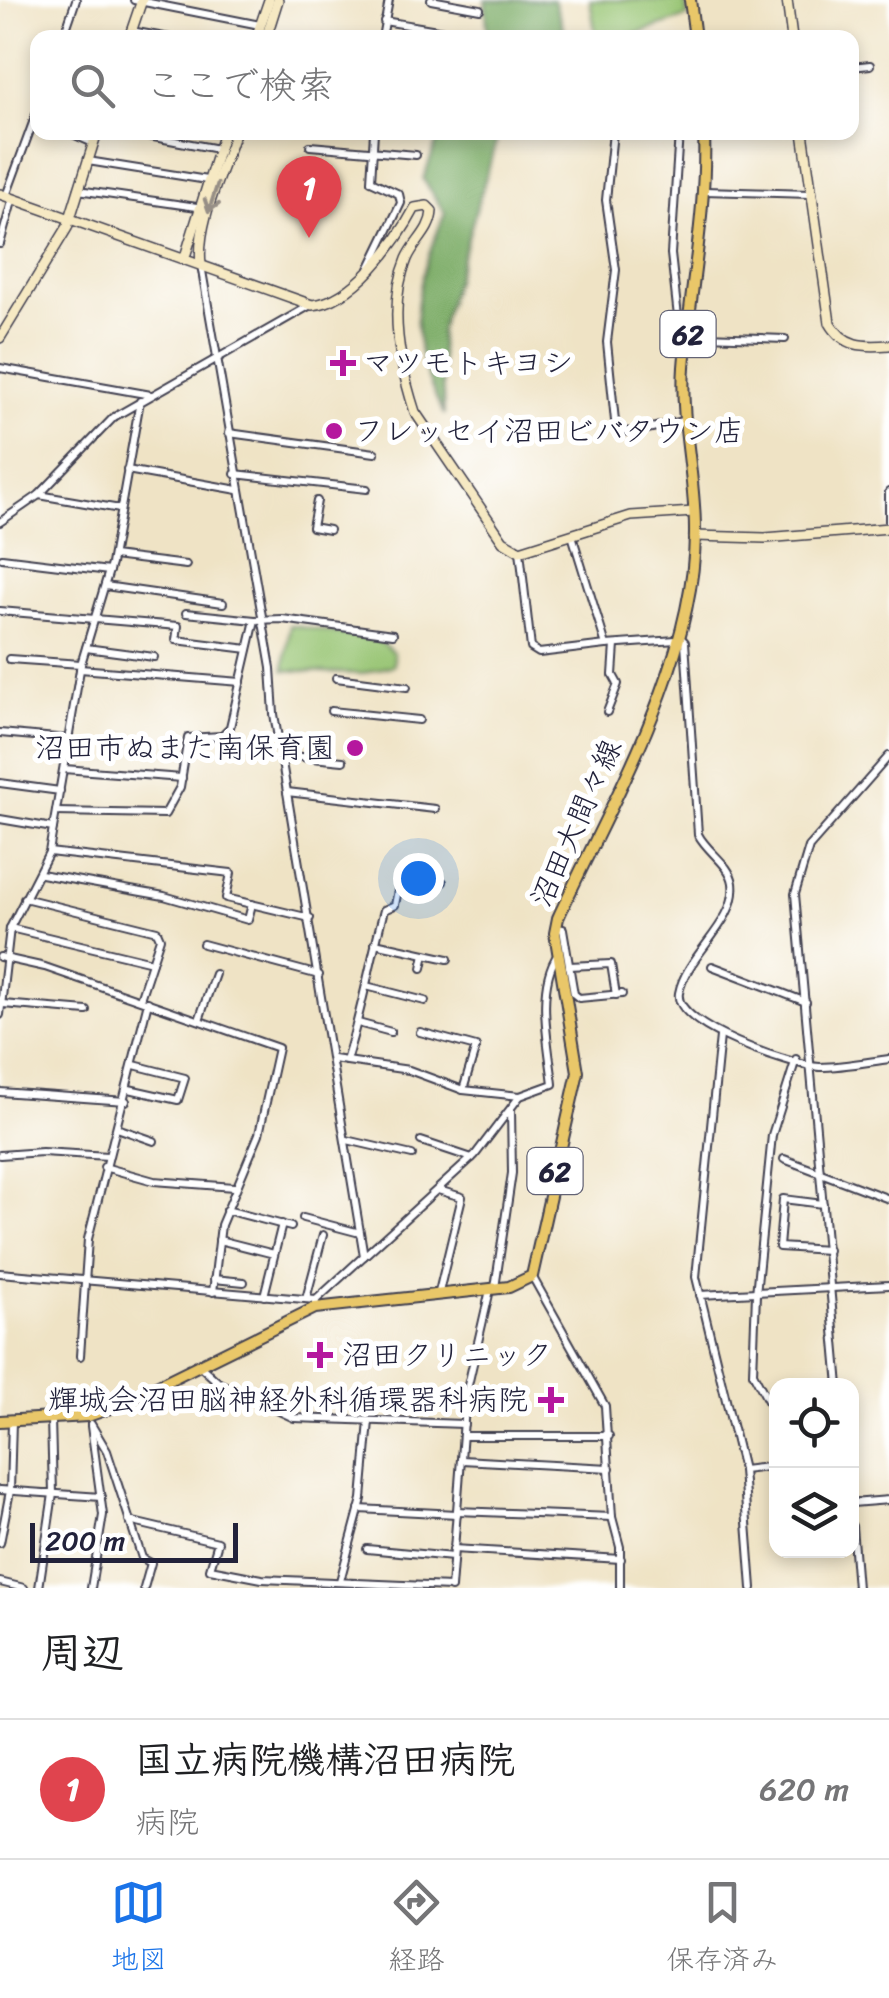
<!DOCTYPE html>
<html lang="ja">
<meta charset="utf-8">
<style>
:root{--surface:#fff;--page:#f6f6f6;--text:#202124;--muted:#757577;--line:#e0e0e0;--accent:#1a73e8}
body{margin:0;font-family:Sriracha,"Klee One",sans-serif;background:var(--page);color:var(--text)}
.controls{position:absolute;right:30px;bottom:30px;display:grid;overflow:hidden;border-radius:20px;box-shadow:0 5px 15px #0003}
.controls button{width:90px;height:90px;display:grid;place-items:center;padding:0;border:0;border-bottom:2px solid var(--line);background:var(--surface);color:var(--text);font:50px sans-serif}
.scale{position:absolute;left:30px;bottom:25px;width:208px;box-sizing:border-box;padding-left:10px;border:5px solid #22223b;border-top:0;font-size:28px;line-height:35px;white-space:nowrap;color:#22223b;-webkit-text-stroke:8px #fff;paint-order:stroke}
.you{position:absolute;left:418px;top:878px;width:35px;height:35px;margin:-25px;border:8px solid #fff;border-radius:50%;background:#1a73e8;box-shadow:0 0 0 15px #1a73e833}
.badge{display:grid;place-items:center;width:65px;height:65px;border-radius:50%;background:var(--accent);color:#fff;font-size:32px;font-weight:700}
.pin{position:absolute;translate:-50% -82px;filter:drop-shadow(0 2px 5px #0008)}
.pin::after{content:'';position:absolute;top:52px;width:35px;height:30px;background:inherit;clip-path:polygon(0 0,100% 0,50% 100%)}
.list{margin:0;padding:0;list-style:none}
h2{display:flex;justify-content:space-between;align-items:center;height:130px;margin:0;padding:0 40px;font-size:42px}
h2 small{font-size:32px;font-weight:400;color:var(--muted)}
.list li{display:grid;grid-template-columns:65px 1fr auto;gap:30px;align-items:center;box-sizing:border-box;height:140px;padding:0 40px;border-top:2px solid var(--line)}
.list b{display:block;font-size:38px;white-space:nowrap}
.list p{margin:0;font-size:32px;white-space:nowrap;color:var(--muted)}
.list em{font-size:32px;font-style:normal;color:var(--muted)}
.icon{flex:none;width:55px;height:55px;fill:none;stroke:currentColor;stroke-width:2;stroke-linecap:round;stroke-linejoin:round}
.map{position:relative;flex:none;width:889px;height:1588px;overflow:hidden}
.search{position:absolute;background:var(--surface);box-shadow:0 5px 15px #0003;left:30px;right:30px;top:30px;height:110px;display:flex;align-items:center;gap:25px;box-sizing:border-box;padding:0 35px;border-radius:20px;color:var(--muted);font-size:38px}
.sheet{height:270px;background:var(--surface)}
nav{display:flex;justify-content:space-around;align-items:center;box-sizing:border-box;height:140px;border-top:2px solid var(--line);background:var(--surface);font-size:28px;color:var(--muted)}
nav a{display:grid;justify-items:center;gap:5px}
nav .on{color:var(--accent)}
.map>svg:first-child{display:block}
</style>
<div class="map">
<svg width="889" height="1588" viewBox="0 0 889 1588">
<rect width="100%" height="100%" fill="#fff"/>
<filter id="ink" filterUnits="userSpaceOnUse"><feTurbulence type="fractalNoise" baseFrequency=".01" numOctaves="2"/><feDisplacementMap in="SourceGraphic" scale="20" xChannelSelector="R" yChannelSelector="G"/><feConvolveMatrix kernelMatrix="1 2 1 2 8 2 1 2 1" color-interpolation-filters="sRGB"/></filter>
<filter id="wash" filterUnits="userSpaceOnUse"><feTurbulence type="fractalNoise" baseFrequency=".0048" numOctaves="4" result="noise"/><feDisplacementMap in="SourceGraphic" scale="40" xChannelSelector="R" yChannelSelector="G"/><feGaussianBlur stdDeviation="2.25" result="paint"/><feColorMatrix in="noise" values="0 0 0 0 0 0 0 0 0 0 0 0 0 0 0 0 0 1.4 0 .05"/><feComposite in="paint" operator="in"/></filter>
<g filter="url(#wash)">
<rect width="100%" height="100%" fill="#efe3c5"/>
<!-- green -->
<g fill="#97c472" stroke="#5c7356" stroke-width="2.5">
<polygon points="590,0 685,0 688,17 625,37 596,37"/>
<polygon points="290,625 378,640 394,653 394,665 362,674 284,670"/>
</g>
<!-- forest -->
<g fill="#79aa64" stroke="#4e6650" stroke-width="2.5">
<polygon points="485,0 554,0 566,37 488,37"/>
<path d="M440 133H499L440 331 444 415C404 335 411 294 445 213L423 179Z"/>
</g>
</g>
<g filter="url(#ink)">
<g fill="none" stroke-linecap="round" stroke-linejoin="round">
<defs>
<g id="street">
<polyline points="134,0 260,25"/>
<polyline points="431,0 480,9"/>
<polyline points="384,21 461,34"/>
<polyline points="131,31 170,38"/>
<polyline points="63,38 76,0"/>
<polyline points="382,38 389,0"/>
<polyline points="852,67 870,65"/>
<polyline points="68,132 93,143"/>
<polyline points="127,132 218,149"/>
<polyline points="613,132 606,200 616,270 607,342 616,431 634,432 687,420"/>
<polyline points="679,132 671,254 680,335 785,339"/>
<polyline points="310,146 416,155"/>
<polyline points="88,161 207,180"/>
<polyline points="78,190 197,207"/>
<polyline points="704,191 810,194"/>
<polyline points="6,196 38,109"/>
<polyline points="0,244 13,198"/>
<polyline points="201,265 271,668 274,714 364,1256 316,1300 315,1308"/>
<polyline points="369,269 401,203 399,194 371,181 374,132"/>
<polyline points="0,368 151,395"/>
<polyline points="229,433 375,453"/>
<polyline points="127,470 238,490"/>
<polyline points="235,474 367,489"/>
<polyline points="39,495 120,509"/>
<polyline points="317,501 312,527 329,530"/>
<polyline points="0,522 39,495 114,417 311,305"/>
<polyline points="889,528 889,492"/>
<polyline points="572,535 606,645 676,640"/>
<polyline points="520,551 531,648 539,653 606,645"/>
<polyline points="113,556 186,565"/>
<polyline points="2,558 109,571"/>
<polyline points="105,586 223,603"/>
<polyline points="0,611 178,626 176,640 248,649"/>
<polyline points="186,613 255,620"/>
<path d="M679 636 685 642 698 834C707 852 730 864 733 883 738 922 686 955 679 993 673 1026 793 1066 820 1067 842 1067 867 1062 889 1059"/>
<polyline points="86,648 154,657"/>
<polyline points="9,659 81,664"/>
<polyline points="80,669 241,682"/>
<polyline points="336,678 407,687"/>
<polyline points="331,711 419,720"/>
<polyline points="607,712 618,684 613,675 615,645"/>
<polyline points="0,733 68,739"/>
<polyline points="281,755 343,761"/>
<polyline points="64,769 182,778"/>
<polyline points="0,783 60,791"/>
<polyline points="287,792 435,809"/>
<polyline points="56,812 165,814 180,787 188,738 221,736 230,727 255,620 282,619 393,634"/>
<polyline points="0,819 53,828"/>
<polyline points="49,852 231,873 226,898 310,918"/>
<polyline points="41,874 164,896 248,920 252,904"/>
<polyline points="24,898 157,931 160,938 140,999"/>
<polyline points="10,928 152,962"/>
<polyline points="557,928 563,929 574,994 579,998 622,994"/>
<polyline points="375,943 448,959"/>
<polyline points="203,944 319,975"/>
<polyline points="0,957 45,967 278,1048 259,1134 221,1225 213,1292"/>
<polyline points="569,966 611,964 616,995"/>
<polyline points="712,966 806,1002"/>
<polyline points="422,968 425,954"/>
<polyline points="366,986 425,1001"/>
<polyline points="3,1004 87,1011"/>
<polyline points="0,1015 10,928 49,852 81,664 111,564 140,401"/>
<polyline points="199,1020 215,974"/>
<polyline points="358,1023 391,1032"/>
<polyline points="420,1032 476,1047 463,1090"/>
<polyline points="720,1036 696,1277 743,1470 752,1588"/>
<polyline points="333,1059 409,1070 463,1090 520,1096"/>
<path d="M346 1061C362 1010 370 962 384 910L395 905 401 875 443 882"/>
<polyline points="129,1089 178,1100 185,1078 134,1065"/>
<polyline points="0,1092 126,1101"/>
<polyline points="117,1128 154,1141"/>
<polyline points="347,1140 412,1155"/>
<polyline points="421,1141 472,1158"/>
<polyline points="0,1155 42,1152 108,1156"/>
<polyline points="784,1159 889,1199"/>
<polyline points="104,1167 154,1181 234,1187"/>
<polyline points="438,1190 462,1197 439,1292"/>
<polyline points="823,1204 783,1199 779,1247 828,1250"/>
<polyline points="226,1210 291,1227"/>
<polyline points="303,1218 360,1233"/>
<polyline points="219,1240 274,1254"/>
<path d="M364 1256 475 1155 520 1096 553 1084C549 1046 535 988 558 954"/>
<polyline points="0,1273 316,1300"/>
<polyline points="532,1276 605,1406 612,1517 620,1547 620,1588"/>
<polyline points="214,1279 244,1282"/>
<polyline points="495,1288 512,1173 511,1110"/>
<polyline points="700,1295 889,1285"/>
<polyline points="264,1296 282,1224"/>
<polyline points="306,1299 323,1235"/>
<polyline points="80,1356 88,1239 148,1002"/>
<polyline points="199,1365 219,1383 294,1418 464,1424"/>
<polyline points="839,1386 795,894 809,847 889,756"/>
<polyline points="776,1416 753,1373 756,1294 772,1135 796,1059"/>
<polyline points="91,1424 107,1451 142,1558 151,1563 144,1588"/>
<polyline points="463,1436 609,1436"/>
<polyline points="462,1460 610,1468"/>
<polyline points="743,1470 776,1466"/>
<polyline points="0,1490 101,1497"/>
<polyline points="852,1503 889,1500"/>
<polyline points="359,1509 457,1514"/>
<polyline points="457,1511 612,1517"/>
<polyline points="129,1521 218,1542 210,1569 262,1579 451,1587"/>
<polyline points="852,1526 857,1588"/>
<polyline points="0,1543 10,1491 12,1421"/>
<polyline points="367,1549 453,1557"/>
<polyline points="453,1549 621,1559"/>
<polyline points="340,1581 362,1499 369,1421"/>
<polyline points="0,1582 24,1588"/>
<polyline points="39,1588 53,1494 51,1419"/>
<polyline points="91,1588 103,1515 91,1426"/>
<polyline points="451,1588 466,1394 490,1290"/>
</g>
<g id="secondary">
<polyline points="787,0 792,38"/>
<polyline points="129,38 142,0"/>
<polyline points="256,38 269,0"/>
<polyline points="266,38 278,0"/>
<path d="M803 132 830 323C844 347 863 347 889 345"/>
<path d="M0 194 312 305C354 302 397 242 415 208L427 206 432 211C431 231 414 242 407 259 387 306 400 366 415 412L503 541 520 551 631 516 694 512"/>
<polyline points="184,260 224,132"/>
<path d="M201 265C196 223 222 173 235 132"/>
<polyline points="0,338 67,228 97,132"/>
<polyline points="695,536 765,538 889,528"/>
</g>
<g id="primary">
<polyline points="690,0 695,38"/>
<path d="M0 1421 88 1416 116 1406 315 1308 509 1287 532 1276 578 1072 555 933 558 918C611 803 694 664 695 534 696 479 680 422 684 367 690 289 707 211 704 132"/>
</g>
</defs>
<!-- street casing -->
<use href="#street" stroke="#413f50" stroke-width="10"/>
<!-- secondary casing -->
<use href="#secondary" stroke="#413f50" stroke-width="12"/>
<!-- primary casing -->
<use href="#primary" stroke="#413f50" stroke-width="14"/>
<!-- street -->
<use href="#street" stroke="#fff" stroke-width="6"/>
<!-- secondary -->
<use href="#secondary" stroke="#f6e9c3" stroke-width="9"/>
<!-- primary -->
<use href="#primary" stroke="#e9c769" stroke-width="10"/>
</g>
<!-- one-way arrows -->
<defs><path id="oneway-shaft" d="M-6 0H5M1.5-3L5.5 0L1.5 3" fill="none" stroke-width="1.6" stroke-linecap="round" stroke-linejoin="round" transform="scale(2.5)"/></defs>
<use stroke="#978f86" href="#oneway-shaft" transform="translate(213 198) rotate(108)"/>
</g>
<!-- markers -->
<g fill="#b5179e" stroke="#fff" stroke-width="4">
<path d="M338 348h10v10h10v10h-10v10h-10v-10h-10v-10h10z"/>
<circle cx="334" cy="431" r="10"/>
<circle cx="355" cy="748" r="10"/>
<path d="M315 1340h10v10h10v10h-10v10h-10v-10h-10v-10h10z"/>
<path d="M546 1385h10v10h10v10h-10v10h-10v-10h-10v-10h10z"/>
</g>
<g text-anchor="middle" stroke-width="10" stroke-linejoin="round" paint-order="stroke">
<!-- shield labels -->
<g fill="#fff" stroke="#646476" stroke-width="2.5">
<rect x="660.5" y="311" width="55" height="46" rx="8"/>
<rect x="527.5" y="1148" width="55" height="46" rx="8"/>
</g>
<g font-size="28" font-weight="bold" fill="#22223b">
<text x="688" y="344">62</text>
<text x="555" y="1181">62</text>
</g>
<!-- poi labels -->
<g font-size="30" fill="#22223b" stroke="#fff" text-anchor="start">
<text x="363" y="373">マツモトキヨシ</text>
<text x="354" y="441">フレッセイ沼田ビバタウン店</text>
<text x="335" y="758" text-anchor="end">沼田市ぬまた南保育園</text>
<text x="342" y="1365">沼田クリニック</text>
<text x="528" y="1410" text-anchor="end">輝城会沼田脳神経外科循環器科病院</text>
</g>
<!-- street labels -->
<g font-size="30" fill="#22223b" stroke="#fff">
<text transform="translate(576 823) rotate(-66)" y="10">沼田大間々線</text>
</g>
</g>
</svg>
<div class="controls">
<button><svg class="icon" aria-label="locate" viewBox="0 0 24 24"><circle cx="12" cy="12" r="6"/><path d="M12 2v4M12 18v4M2 12h4M18 12h4"/></svg></button>
<button><svg class="icon" aria-label="layers" viewBox="0 0 24 24"><path d="M12 4l9 5-9 5-9-5zM3 14l9 5 9-5"/></svg></button>
</div>
<div class="scale">200 m</div>
<div class="you"></div>
<div class="pin badge" style="left:309px;top:238px;background:#e0444e">1</div>
<div class="search"><svg class="icon" aria-label="search" viewBox="0 0 24 24"><circle cx="10" cy="10" r="6"/><path d="M15 15l6 6"/></svg>ここで検索</div>
</div>
<section class="sheet">
<h2>周辺<small></small></h2>
<ul class="list">
<li><span class="badge" style="background:#e0444e">1</span><div><b>国立病院機構沼田病院</b><p>病院</p></div><em>620 m</em></li>
</ul>
</section>
<nav>
<a class="on"><svg class="icon" aria-label="map" viewBox="0 0 24 24"><path d="M3 6l6-2 6 2 6-2v14l-6 2-6-2-6 2zM9 4v14M15 6v14"/></svg>地図</a>
<a><svg class="icon" aria-label="directions" viewBox="0 0 24 24"><path d="M12 3l9 9-9 9-9-9zM9 14v-3h6M13 9l2 2-2 2"/></svg>経路</a>
<a><svg class="icon" aria-label="saved" viewBox="0 0 24 24"><path d="M7 4h10v16l-5-4-5 4z"/></svg>保存済み</a>
</nav>
